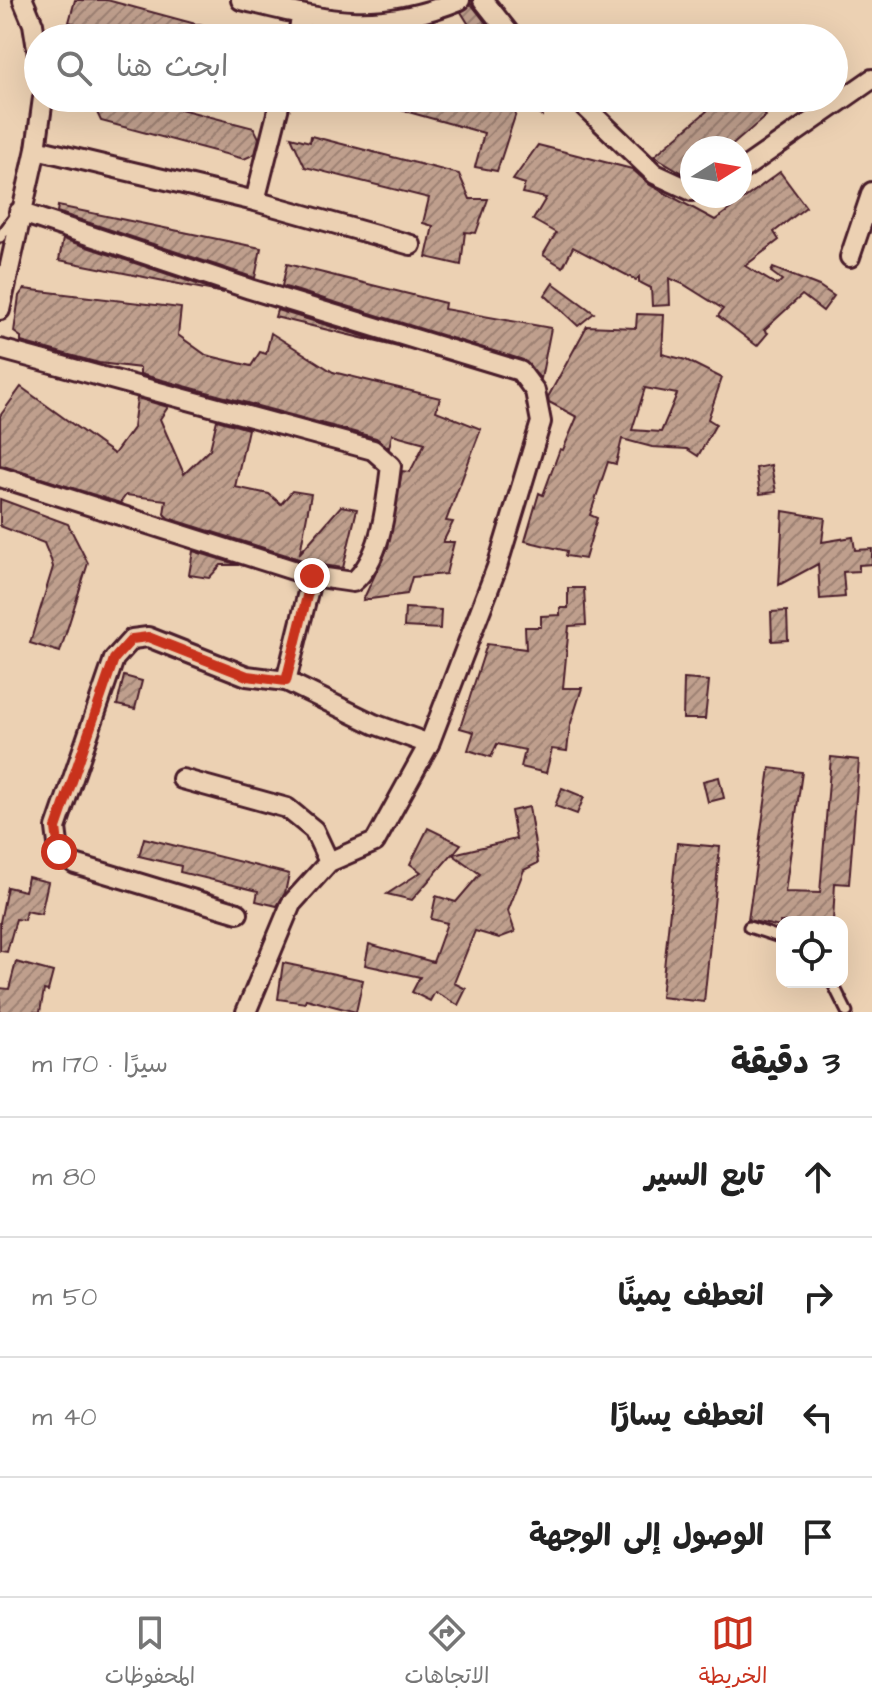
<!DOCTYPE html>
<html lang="ar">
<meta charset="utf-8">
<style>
:root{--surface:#fff;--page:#f2f2f2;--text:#222;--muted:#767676;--line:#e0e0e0;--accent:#c8321e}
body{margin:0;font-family:"Architects Daughter","Playpen Sans Arabic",sans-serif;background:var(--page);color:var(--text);direction:rtl}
.controls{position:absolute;right:24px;bottom:24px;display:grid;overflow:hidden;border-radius:16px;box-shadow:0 8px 32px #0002}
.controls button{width:72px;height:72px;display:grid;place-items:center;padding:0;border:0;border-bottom:2px solid var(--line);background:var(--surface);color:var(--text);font:40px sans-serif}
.compass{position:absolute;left:680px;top:136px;width:72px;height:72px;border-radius:50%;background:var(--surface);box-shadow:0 8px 32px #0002;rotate:79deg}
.stop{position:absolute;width:24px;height:24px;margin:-18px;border:6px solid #c8321e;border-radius:50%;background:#fff}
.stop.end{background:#c8321e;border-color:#fff;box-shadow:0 2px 8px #0008}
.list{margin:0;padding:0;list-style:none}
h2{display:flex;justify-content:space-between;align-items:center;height:104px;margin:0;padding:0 32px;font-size:34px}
h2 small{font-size:26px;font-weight:400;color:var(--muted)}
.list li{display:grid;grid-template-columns:52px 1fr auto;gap:24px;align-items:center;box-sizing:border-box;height:120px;padding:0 32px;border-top:2px solid var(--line)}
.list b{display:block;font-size:30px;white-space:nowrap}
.list em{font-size:26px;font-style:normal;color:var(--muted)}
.icon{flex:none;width:44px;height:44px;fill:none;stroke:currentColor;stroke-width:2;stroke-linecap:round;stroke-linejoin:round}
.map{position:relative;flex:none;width:872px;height:1012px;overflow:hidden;direction:ltr}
.search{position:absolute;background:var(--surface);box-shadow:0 8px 32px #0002;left:24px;right:24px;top:24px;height:88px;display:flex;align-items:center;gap:20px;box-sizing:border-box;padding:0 28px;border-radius:44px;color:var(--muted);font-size:30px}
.sheet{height:584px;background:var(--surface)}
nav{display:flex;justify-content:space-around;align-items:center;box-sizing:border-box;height:112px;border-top:2px solid var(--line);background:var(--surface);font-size:22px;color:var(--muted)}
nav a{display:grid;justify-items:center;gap:4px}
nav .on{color:var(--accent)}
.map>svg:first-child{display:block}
</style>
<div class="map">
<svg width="872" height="1012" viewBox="0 0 872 1012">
<defs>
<pattern id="building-hatch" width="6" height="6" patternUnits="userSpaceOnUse" patternTransform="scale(2)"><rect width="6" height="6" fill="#bf9f8d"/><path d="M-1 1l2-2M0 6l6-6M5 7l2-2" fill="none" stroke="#9d8173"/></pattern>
</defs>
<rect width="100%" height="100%" fill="#ecd1b3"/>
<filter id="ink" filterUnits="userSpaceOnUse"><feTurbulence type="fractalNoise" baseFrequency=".0125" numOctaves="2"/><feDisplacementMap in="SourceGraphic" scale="16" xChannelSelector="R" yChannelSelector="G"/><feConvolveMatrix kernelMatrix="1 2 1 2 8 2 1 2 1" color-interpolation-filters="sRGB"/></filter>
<g filter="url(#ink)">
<!-- building -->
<g fill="url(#building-hatch)" stroke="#4a1f2b" stroke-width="2" fill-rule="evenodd">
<polygon points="75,0 107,0 229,33 228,38 126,38 69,22"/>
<polygon points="471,4 489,27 476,36 461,12"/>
<polygon points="90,98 138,98 254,128 259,138 255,154 244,159 101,121"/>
<polygon points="377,98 549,98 542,116 519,104 497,171 475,167 484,133 376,103"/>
<polygon points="695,98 751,98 766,116 729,148 692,148 692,170 686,175 654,156 707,111"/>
<polygon points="311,136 459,174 470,199 488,199 476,233 465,232 461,265 426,257 433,226 423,223 429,198 305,167 291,137 310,142"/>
<polygon points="538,145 632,169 650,185 715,220 780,172 806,207 774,232 779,240 745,266 777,285 782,280 771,272 773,268 819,286 834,296 823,311 802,295 764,330 768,333 757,346 718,316 723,309 683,284 669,278 670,305 652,306 651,288 639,282 639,277 636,280 573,247 563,267 543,255 556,233 533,220 546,198 522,193 525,184 513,180"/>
<polygon points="58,206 261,248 255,278 57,212"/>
<polygon points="63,239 224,293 59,260"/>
<polygon points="287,264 445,303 444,309 551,328 541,379 523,360 282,286"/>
<polygon points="553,283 594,313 578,326 545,295"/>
<polygon points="24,289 181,308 178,335 206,355 251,366 260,352 266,354 271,333 333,372 440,398 436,411 481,429 446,521 453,522 443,542 454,542 446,574 412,577 407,594 363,600 388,547 402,471 410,472 425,443 392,434 389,448 376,438 140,374 140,368 99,363 21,342 21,337 14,332 19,296"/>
<polygon points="277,310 402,348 275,317"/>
<path d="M637 314 664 315 662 354 686 360 722 378 708 419 716 424 698 456 687 449 652 447 622 439 616 464 608 462 590 515 597 518 585 559 566 556 567 551 525 541 539 493 543 495 560 449 563 450 577 417 549 402 548 397 587 326 636 328ZM645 388 677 394 661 432 632 430Z"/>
<polygon points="21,387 114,454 133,428 137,398 168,407 160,419 184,474 210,449 217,420 248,429 235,487 269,494 281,504 292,491 311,494 300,553 341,506 357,509 343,568 315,564 168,518 164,514 166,500 126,495 120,503 0,465 0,416"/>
<polygon points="771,465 776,492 760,494 756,468"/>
<polygon points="0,499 68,524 88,563 60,652 30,643 53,567 51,560 44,543 0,526"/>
<polygon points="783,511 825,518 822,542 853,537 855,550 872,549 872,564 859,565 859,571 843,572 845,597 820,599 818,564 779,585"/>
<polygon points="193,551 239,565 221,565 209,578 189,575"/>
<polygon points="568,588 584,588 586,625 569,626 563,688 582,688 570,726 567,751 552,749 546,773 521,767 525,750 497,744 491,757 468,750 474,732 460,728 487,644 526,649 525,627 541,627 541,616 560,615 560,608 568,608"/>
<polygon points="405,608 441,610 440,629 404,627"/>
<polygon points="787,611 788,640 772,641 771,612"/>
<polygon points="124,676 142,681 135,709 117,705"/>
<polygon points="684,679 709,681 705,719 683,719"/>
<polygon points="831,757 859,760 849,884 835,883 833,922 780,922 780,927 748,920 770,768 802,772 785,892 820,893"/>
<polygon points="719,777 724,798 708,802 703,781"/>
<polygon points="562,788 584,797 577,814 555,806"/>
<polygon points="529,807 538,863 524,870 508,911 515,932 499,938 475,931 454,983 466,989 458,1005 435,992 430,1001 412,992 420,977 365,965 369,944 433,962 447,923 431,919 436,896 456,902 480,874 452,854 412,900 387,894 421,872 410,864 428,828 461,844 453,854 516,839 511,811"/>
<polygon points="144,838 289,874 285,893 277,906 256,901 258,891 180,872 181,866 139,856"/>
<polygon points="677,843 720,847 704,1002 661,997"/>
<polygon points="28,877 48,882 41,914 26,911 24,920 16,919 7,952 0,951 0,922 7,887 25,891"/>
<polygon points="16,962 53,972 48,991 44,990 40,1012 0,1012 0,988 9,989"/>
<polygon points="283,963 363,980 356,1012 306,999 305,1003 278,999"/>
</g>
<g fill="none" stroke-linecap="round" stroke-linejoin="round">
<defs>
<g id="lane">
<polyline points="0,237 17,214"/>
<polyline points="749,927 782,938"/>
<polyline points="832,982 847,1012"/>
</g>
<g id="street">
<polyline points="23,0 33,24 38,55"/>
<path d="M241 0C328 21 373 35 460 0"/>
<polyline points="483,0 513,38"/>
<polyline points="297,38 302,15"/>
<polyline points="281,98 255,201 411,245"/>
<polyline points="576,98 655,174 692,191"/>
<polyline points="36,149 255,201"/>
<polyline points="740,171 872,79"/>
<polyline points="19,212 250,289 520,371 535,391 541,422 497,567 429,744 375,842 329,862 291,904 246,1012"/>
<polyline points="850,257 872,192"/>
<polyline points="0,310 36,149 43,98"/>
<path d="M0 349 373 450 391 466C386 503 383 557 353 582L312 576 0 477"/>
<polyline points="286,681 374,724 429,744"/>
<polyline points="182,779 287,808 314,830 329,862"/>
<polyline points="238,913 75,864 59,852 56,828 114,659 132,639 148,637 247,676 286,681 312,576"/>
</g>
</defs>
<!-- lane casing -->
<use href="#lane" stroke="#4a1f2b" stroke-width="15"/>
<!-- street casing -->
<use href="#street" stroke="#4a1f2b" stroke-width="24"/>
<!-- lane -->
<use href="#lane" stroke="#ecd1b3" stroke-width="9"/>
<!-- street -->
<use href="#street" stroke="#ecd1b3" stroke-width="18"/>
</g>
</g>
<g fill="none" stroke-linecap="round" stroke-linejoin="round" filter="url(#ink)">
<!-- route -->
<polyline stroke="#c8321e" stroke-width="10" points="59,852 56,828 114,659 132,639 148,637 247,676 286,681 312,576"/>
</g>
</svg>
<div class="controls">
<button><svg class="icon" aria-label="locate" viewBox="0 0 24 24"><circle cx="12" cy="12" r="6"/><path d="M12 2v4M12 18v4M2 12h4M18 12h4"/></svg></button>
</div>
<svg class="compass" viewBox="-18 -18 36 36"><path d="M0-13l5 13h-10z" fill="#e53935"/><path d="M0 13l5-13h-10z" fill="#767676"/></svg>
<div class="stop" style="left:59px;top:852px"></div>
<div class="stop end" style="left:312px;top:576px"></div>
<div class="search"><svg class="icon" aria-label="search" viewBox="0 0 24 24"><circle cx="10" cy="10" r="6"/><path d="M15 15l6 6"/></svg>ابحث هنا</div>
</div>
<section class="sheet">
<h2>3 دقيقة<small>سيرًا · 170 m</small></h2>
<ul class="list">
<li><svg class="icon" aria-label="ahead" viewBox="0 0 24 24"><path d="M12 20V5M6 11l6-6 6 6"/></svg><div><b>تابع السير</b></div><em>80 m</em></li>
<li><svg class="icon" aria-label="right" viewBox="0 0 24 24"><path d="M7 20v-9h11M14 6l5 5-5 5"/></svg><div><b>انعطف يمينًا</b></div><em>50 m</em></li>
<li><svg class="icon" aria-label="left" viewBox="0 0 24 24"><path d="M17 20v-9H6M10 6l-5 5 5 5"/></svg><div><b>انعطف يسارًا</b></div><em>40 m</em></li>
<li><svg class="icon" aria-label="arrive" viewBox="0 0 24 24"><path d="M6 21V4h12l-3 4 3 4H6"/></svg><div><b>الوصول إلى الوجهة</b></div></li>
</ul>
</section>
<nav>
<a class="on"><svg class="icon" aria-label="map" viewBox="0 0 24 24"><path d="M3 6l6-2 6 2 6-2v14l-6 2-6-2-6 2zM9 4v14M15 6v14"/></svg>الخريطة</a>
<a><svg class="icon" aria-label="directions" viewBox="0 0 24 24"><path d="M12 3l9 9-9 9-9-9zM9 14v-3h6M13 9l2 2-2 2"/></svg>الاتجاهات</a>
<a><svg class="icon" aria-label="saved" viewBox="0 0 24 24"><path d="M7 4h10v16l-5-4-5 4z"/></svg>المحفوظات</a>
</nav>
